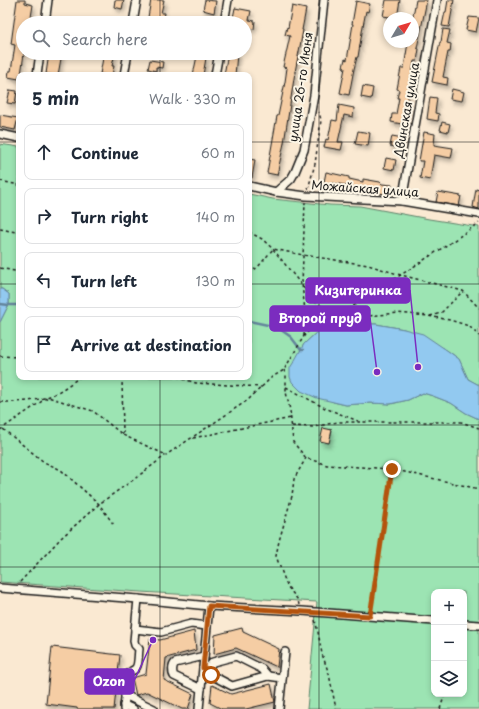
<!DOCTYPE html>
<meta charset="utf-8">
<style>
:root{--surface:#fff;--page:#f2f2f3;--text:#1f2937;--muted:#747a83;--line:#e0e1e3}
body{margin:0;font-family:"Playpen Sans",sans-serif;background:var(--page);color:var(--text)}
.controls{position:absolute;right:12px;bottom:12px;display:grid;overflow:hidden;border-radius:8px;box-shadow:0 2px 6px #0003}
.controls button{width:36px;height:36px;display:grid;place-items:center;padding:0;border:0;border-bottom:1px solid var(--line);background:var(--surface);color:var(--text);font:20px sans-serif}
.compass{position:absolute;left:383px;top:12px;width:36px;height:36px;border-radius:50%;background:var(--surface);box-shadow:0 2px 6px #0003;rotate:52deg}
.stop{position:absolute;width:12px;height:12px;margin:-9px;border:3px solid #b45309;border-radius:50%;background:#fff}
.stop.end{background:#b45309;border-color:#fff;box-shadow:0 1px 4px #0008}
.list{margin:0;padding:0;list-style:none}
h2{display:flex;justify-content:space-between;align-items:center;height:52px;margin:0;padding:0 16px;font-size:17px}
h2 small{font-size:13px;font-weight:400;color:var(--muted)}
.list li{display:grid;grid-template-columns:26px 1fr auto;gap:12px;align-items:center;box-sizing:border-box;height:56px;margin:0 8px 8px;padding:0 8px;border:1px solid var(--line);border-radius:8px}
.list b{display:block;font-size:15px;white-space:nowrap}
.list em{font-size:13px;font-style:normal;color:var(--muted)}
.icon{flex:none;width:22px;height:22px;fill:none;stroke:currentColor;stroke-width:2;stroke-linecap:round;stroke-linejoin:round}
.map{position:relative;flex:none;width:479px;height:709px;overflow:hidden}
.search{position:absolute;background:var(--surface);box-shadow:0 2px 6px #0003;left:16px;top:16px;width:236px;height:44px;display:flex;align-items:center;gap:10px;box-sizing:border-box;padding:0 14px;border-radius:22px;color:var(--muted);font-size:15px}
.panel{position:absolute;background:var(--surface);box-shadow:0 2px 6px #0003;left:16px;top:72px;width:236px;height:308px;border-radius:8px}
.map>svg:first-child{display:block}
</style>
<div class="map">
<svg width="479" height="709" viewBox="0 0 479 709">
<defs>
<filter id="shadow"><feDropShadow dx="2" dy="3.5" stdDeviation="2" flood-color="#0004"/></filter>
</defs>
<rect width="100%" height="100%" fill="#fae9d2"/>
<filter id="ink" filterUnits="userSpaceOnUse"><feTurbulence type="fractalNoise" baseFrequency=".025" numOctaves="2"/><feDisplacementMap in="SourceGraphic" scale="8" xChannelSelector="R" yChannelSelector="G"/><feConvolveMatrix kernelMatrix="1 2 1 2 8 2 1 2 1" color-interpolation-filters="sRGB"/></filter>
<g filter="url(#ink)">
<!-- green -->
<path fill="#9ce4b3" stroke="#5c8068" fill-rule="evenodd" d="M0 144 19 147V377H249V194L273 199 330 205 360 206 429 219 479 227V385L468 379 459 359 448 351 436 344 404 329 376 324H363L354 327 332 326 317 332 304 344 301 350 333 402 346 405 370 403 391 404 408 400 423 393 433 396 451 403 466 413 479 419V709H307L317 602 140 592 0 582V322L9 304V294L2 289H0ZM434 592H464V694H434Z"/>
<!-- water -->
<g fill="#92c9f0" stroke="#63849b">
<polygon points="0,289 2,289 9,294 9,304 0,322"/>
<polygon points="363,324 376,324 404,329 423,334 448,351 459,359 468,379 479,385 479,419 466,413 451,403 433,396 423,393 408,400 390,404 370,403 346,405 317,398 301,391 292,382 290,377 290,368 295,360 304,344 317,332 322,328 332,326 354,327"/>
</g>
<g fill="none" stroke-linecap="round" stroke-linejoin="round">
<!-- stream -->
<g stroke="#63849b" stroke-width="2.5">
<polyline points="0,304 9,305 19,305"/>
<polyline points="249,321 277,327 291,337 301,350 303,350"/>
</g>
</g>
<!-- building -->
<g fill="#f5cda4" stroke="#1c1c1c" filter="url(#shadow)">
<polygon points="17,0 25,0 25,3 33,5 30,23 23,23 23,53 24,53 21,75 19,75 19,79 8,77 9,71 11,71 15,45 11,44"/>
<polygon points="115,0 124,0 122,9 114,7"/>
<polygon points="151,0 164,0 161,13 165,13 163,23 147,23"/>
<polygon points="205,0 216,1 214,13 203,10"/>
<polygon points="386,0 400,0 397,18 383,16"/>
<polygon points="416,0 427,0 417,48 419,49 417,61 414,61 407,104 409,105 408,113 405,112 402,124 391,122 392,114 396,114 399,98 397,98 399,90 397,89 401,68 404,68 408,42 413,42 413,16"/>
<polygon points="448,0 454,0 449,27 442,26 445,12 446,12"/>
<polygon points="356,1 370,4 368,12 366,11 363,26 358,57 357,57 354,69 349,95 340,93 345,68 343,67 345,59 347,60 353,24 352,24"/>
<polygon points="292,6 306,9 302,30 303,30 301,41 295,72 284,143 277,175 267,173 277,116 278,116 285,82 287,68 283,67 290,36 285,35 287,27 288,28"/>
<polygon points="235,8 251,11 249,20 255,21 254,29 245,27 245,23 232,23"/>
<polygon points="469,17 479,18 476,32 466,30"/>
<polygon points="443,29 450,30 447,43 451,44 450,52 448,52 443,77 448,78 447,85 432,82 440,42 441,42"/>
<polygon points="49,53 62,53 58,75 46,74"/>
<polygon points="104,53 115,53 112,66 114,66 112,75 100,74"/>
<polygon points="228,53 237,54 235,75 224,75"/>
<polygon points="197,56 206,58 203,75 193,75"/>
<polygon points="150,60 163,62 162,68 156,67 156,71 148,69"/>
<polygon points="363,86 373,88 371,99 361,97"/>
<polygon points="452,89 464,92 462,101 450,99"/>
<polygon points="10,90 17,91 15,104 7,103"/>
<polygon points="430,97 437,98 435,113 439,114 438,121 427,119"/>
<polygon points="339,105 354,108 353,117 344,115 338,142 343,142 341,150 324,147 326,139 328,140 332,120 337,121"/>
<polygon points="0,115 18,118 15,130 0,127"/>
<polygon points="442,122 450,124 448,132 440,130"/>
<polygon points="358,131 370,133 368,146 355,144"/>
<polygon points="424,132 435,134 434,144 434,145 453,148 451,158 434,155 430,180 420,178 423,161 419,161"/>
<polygon points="392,136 403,138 401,148 390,146"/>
<polygon points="386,158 396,160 394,170 384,168"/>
<polygon points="249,159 255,160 252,178 249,178"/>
<polygon points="326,172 349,177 349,179 363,182 363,179 380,182 382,184 392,185 390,195 351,188 352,186 332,183 331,189 323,187"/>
<polygon points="476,189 479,190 479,209 473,207"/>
<polygon points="438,192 461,196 459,206 436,202"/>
<polygon points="323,428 332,430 329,443 320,441"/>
<polygon points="242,628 243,632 279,649 277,667 236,648 214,654 215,635"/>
<polygon points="194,631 196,650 166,658 164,680 193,694 188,709 182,709 147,692 136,695 132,678 146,674 150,639 160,640"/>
<polygon points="52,647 120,655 114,709 77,709 77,708 46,704"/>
<polygon points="271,684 275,702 246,709 222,709 210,703 212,685 231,694"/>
</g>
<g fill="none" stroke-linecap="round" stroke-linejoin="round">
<defs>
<g id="minor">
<polyline points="45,23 48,0"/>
<polyline points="133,23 137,0"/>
<polyline points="224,23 228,0"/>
<polyline points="37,75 40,53"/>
<polyline points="124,75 128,53"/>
<polyline points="215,75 219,53"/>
<polyline points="0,134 19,138"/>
<polyline points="249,186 276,192 306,196 402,201 479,214"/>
<polyline points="276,192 291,179 295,172 304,150 314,95 324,0"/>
<polyline points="402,201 437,0"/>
<polyline points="0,588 138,599 209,606 302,611 434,621"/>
<polyline points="464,624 479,625"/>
<polyline points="135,629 161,632 191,624 207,626"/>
<polyline points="203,668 207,669 211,675 232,686 268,676 282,678"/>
<polyline points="207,669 213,662 236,656 262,669 268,676"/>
<path d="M201 689 174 676C172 673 172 666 175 663L204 656"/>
<polyline points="125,695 154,709"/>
<polyline points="124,705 133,709"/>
<path d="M124 709 127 675C129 671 131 672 135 669 139 666 138 655 139 649L135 645 134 641 138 599"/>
<polyline points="199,709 209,606"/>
<polyline points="279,709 285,652"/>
</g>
</defs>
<!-- minor casing -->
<use href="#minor" stroke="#1c1c1c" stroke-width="10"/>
<!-- path -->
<g stroke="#1c1c1c" stroke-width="1.5" stroke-dasharray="3 3" stroke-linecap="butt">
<polyline points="0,181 19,185"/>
<polyline points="308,189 315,164 321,120 319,112"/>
<polyline points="0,229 16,232 19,231"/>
<polyline points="249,232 262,239 273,249 315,302 335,315 349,318 398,313 428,316 450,320 469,326 479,336"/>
<polyline points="0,268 19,272"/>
<polyline points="249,273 258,267 273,249 303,255 368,265 401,275 463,291 479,308"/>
<polyline points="430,316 441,313 463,291"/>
<polyline points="304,336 305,311 302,284 305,202"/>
<polyline points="0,356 19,357"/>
<polyline points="284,370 286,374 286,392 290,410 293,442 306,458 327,465 392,469 479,489"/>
<polyline points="122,377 123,435"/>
<polyline points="177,377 196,383 262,387"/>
<polyline points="286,387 325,408 358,421"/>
<path d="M0 402C16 402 32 402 47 397 59 393 70 384 80 377"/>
<polyline points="292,426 313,427 338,422 461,422 479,428"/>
<polyline points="3,429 44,462 61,470 99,504 114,525"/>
<polyline points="0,430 48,397 93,411 123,435 166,455"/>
<polyline points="193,438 291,418"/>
<polyline points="20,582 61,538 99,504 133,480 166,455 248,400 272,377 284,370 304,336 314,325 350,308 450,243 479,223"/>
<polyline points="299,605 298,600 287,586 276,556 279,541 292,496 294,479 306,458"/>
<polyline points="371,610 392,469"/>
<polyline points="315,620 318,632 322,654 329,674 336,709"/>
<polyline points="440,709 445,694"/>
</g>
<!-- minor -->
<use href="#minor" stroke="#fcf5e5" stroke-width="7"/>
</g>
</g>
<g fill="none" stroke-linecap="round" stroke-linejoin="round" filter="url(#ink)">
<!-- route -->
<polyline stroke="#b45309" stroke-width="5" points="211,675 207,669 203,668 209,606 370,616 392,469"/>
</g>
<!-- grid -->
<path fill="none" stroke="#1c1c1c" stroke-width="1" stroke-opacity="0.55" d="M160 0V23M319 0V709M160 53V75M0 142H19M249 142H479M0 284H19M249 284H479M160 377V709M0 425H479M0 567H479"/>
<g text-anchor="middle" stroke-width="4" stroke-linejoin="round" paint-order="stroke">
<!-- street labels -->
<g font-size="12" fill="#1c1c1c" stroke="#fcf5e5">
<text transform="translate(301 87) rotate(-82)" y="4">улица 26-го Июня</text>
<text transform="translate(407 110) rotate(-80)" y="4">Двинская улица</text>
<text transform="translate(365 189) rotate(4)" y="4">Можайская улица</text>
</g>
</g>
<!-- callouts -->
<path fill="none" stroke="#7b2cbf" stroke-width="1.5" d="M418 367L410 290M377 372L370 318M153 640L134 681"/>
<g fill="#7b2cbf" stroke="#fcf5e5" stroke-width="1.5">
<circle cx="418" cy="367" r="4"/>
<circle cx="377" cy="372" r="4"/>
<circle cx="153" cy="640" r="4"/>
</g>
<g fill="#7b2cbf" stroke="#7b2cbf" stroke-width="1.5">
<rect x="306" y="278" width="104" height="25" rx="4"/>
<rect x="270" y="306" width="100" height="25" rx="4"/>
<rect x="85" y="669" width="49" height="25" rx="4"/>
</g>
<g font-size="13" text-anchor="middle" font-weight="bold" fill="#fff">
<text x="358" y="295">Кизитеринка</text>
<text x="320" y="323">Второй пруд</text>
<text x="109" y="686">Ozon</text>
</g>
</svg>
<div class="controls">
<button>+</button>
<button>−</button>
<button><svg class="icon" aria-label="layers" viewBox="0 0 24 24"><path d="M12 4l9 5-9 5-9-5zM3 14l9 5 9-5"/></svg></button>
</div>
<svg class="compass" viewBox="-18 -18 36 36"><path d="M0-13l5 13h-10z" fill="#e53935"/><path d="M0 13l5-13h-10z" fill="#747a83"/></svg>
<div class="stop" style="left:211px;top:675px"></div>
<div class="stop end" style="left:392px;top:469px"></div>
<div class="search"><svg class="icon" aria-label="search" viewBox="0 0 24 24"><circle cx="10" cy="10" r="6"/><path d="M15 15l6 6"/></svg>Search here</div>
<section class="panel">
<h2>5 min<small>Walk · 330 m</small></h2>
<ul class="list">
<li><svg class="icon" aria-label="ahead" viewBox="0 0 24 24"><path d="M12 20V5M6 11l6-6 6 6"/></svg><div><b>Continue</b></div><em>60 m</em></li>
<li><svg class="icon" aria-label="right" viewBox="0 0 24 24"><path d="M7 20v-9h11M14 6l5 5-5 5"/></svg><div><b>Turn right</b></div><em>140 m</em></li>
<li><svg class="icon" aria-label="left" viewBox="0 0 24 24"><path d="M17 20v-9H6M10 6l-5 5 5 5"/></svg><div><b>Turn left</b></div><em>130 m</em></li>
<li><svg class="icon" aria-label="arrive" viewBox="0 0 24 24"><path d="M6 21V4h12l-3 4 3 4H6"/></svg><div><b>Arrive at destination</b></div></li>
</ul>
</section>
</div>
